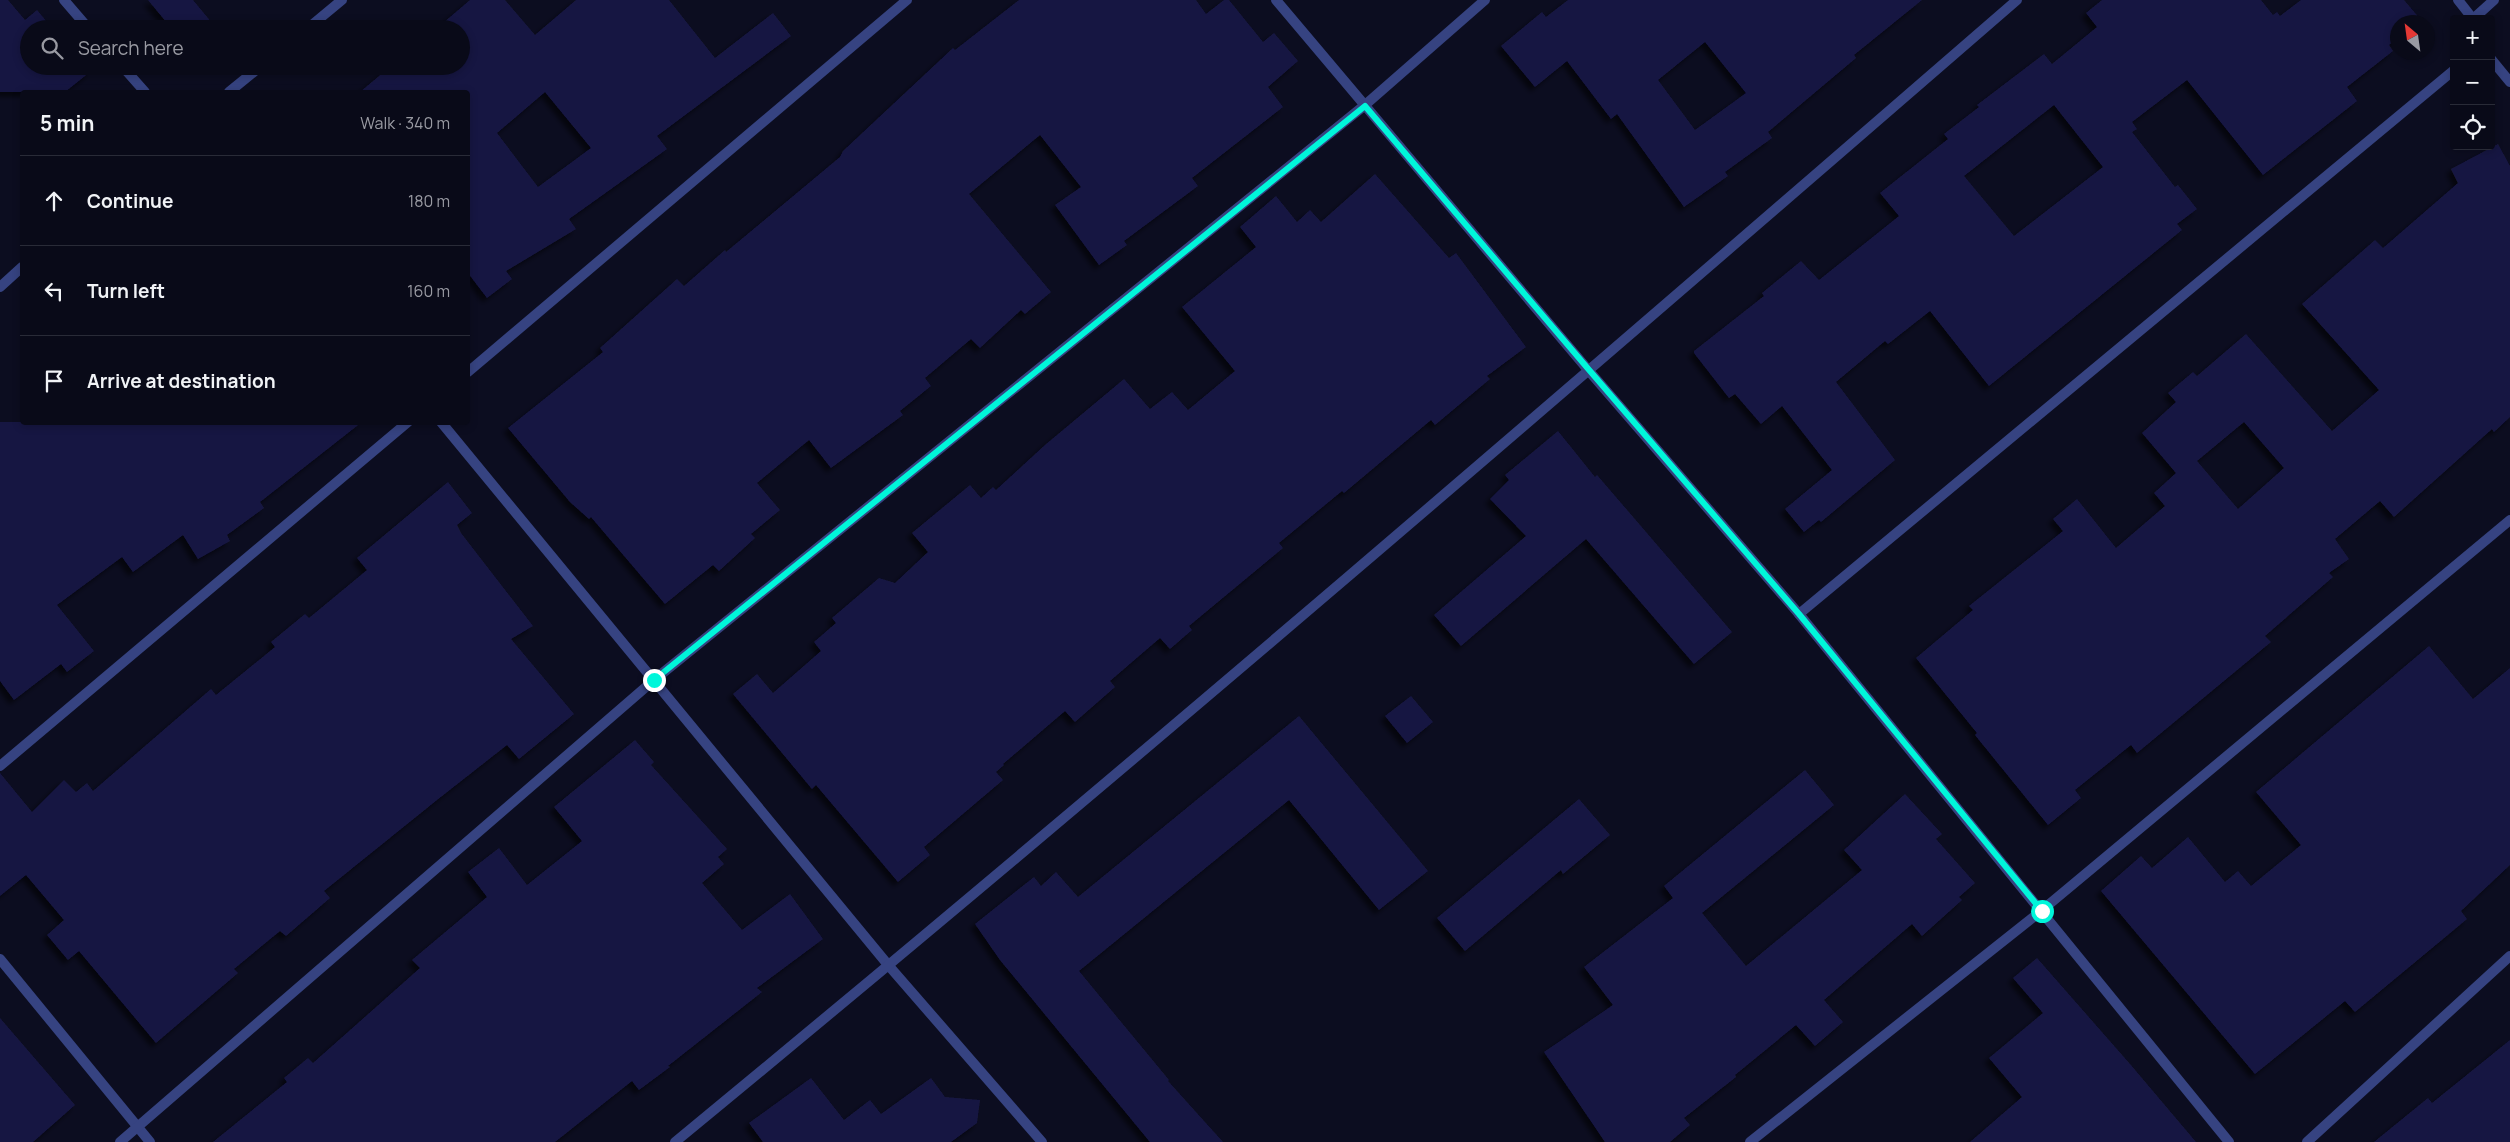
<!DOCTYPE html>
<meta charset="utf-8">
<style>
:root{--surface:#090a18;--page:#171825;--text:#f1f3f6;--muted:#999aa2;--line:#292b37}
body{margin:0;font-family:Manrope,sans-serif;background:var(--page);color:var(--text)}
.controls{position:absolute;right:15px;top:15px;display:grid;overflow:hidden;border-radius:5px;box-shadow:0 2px 8px #0003}
.controls button{width:45px;height:45px;display:grid;place-items:center;padding:0;border:0;border-bottom:1px solid var(--line);background:var(--surface);color:var(--text);font:25px sans-serif}
.compass{position:absolute;left:2390px;top:15px;width:45px;height:45px;border-radius:50%;background:var(--surface);box-shadow:0 2px 8px #0003;rotate:331deg}
.stop{position:absolute;width:15px;height:15px;margin:-11px;border:4px solid #00f6da;border-radius:50%;background:#fff}
.stop.end{background:#00f6da;border-color:#fff;box-shadow:0 1px 5px #0008}
.list{margin:0;padding:0;list-style:none}
h2{display:flex;justify-content:space-between;align-items:center;height:65px;margin:0;padding:0 20px;font-size:21px}
h2 small{font-size:16px;font-weight:400;color:var(--muted)}
.list li{display:grid;grid-template-columns:32px 1fr auto;gap:15px;align-items:center;box-sizing:border-box;height:90px;padding:0 20px;border-top:1px solid var(--line)}
.list b{display:block;font-size:19px;white-space:nowrap}
.list em{font-size:16px;font-style:normal;color:var(--muted)}
.icon{flex:none;width:28px;height:28px;fill:none;stroke:currentColor;stroke-width:2;stroke-linecap:round;stroke-linejoin:round}
.map{position:relative;flex:none;width:2510px;height:1142px;overflow:hidden}
.search{position:absolute;background:var(--surface);box-shadow:0 2px 8px #0003;left:20px;top:20px;width:450px;height:55px;display:flex;align-items:center;gap:12px;box-sizing:border-box;padding:0 18px;border-radius:28px;color:var(--muted);font-size:19px}
.panel{position:absolute;background:var(--surface);box-shadow:0 2px 8px #0003;left:20px;top:90px;width:450px;height:335px;border-radius:5px}
.map>svg:first-child{display:block}
</style>
<div class="map">
<svg width="2510" height="1142" viewBox="0 0 2510 1142">
<defs>
<filter id="shadow"><feDropShadow dx="-4.5" dy="4.5" stdDeviation="2.5" flood-color="#0009"/></filter>
</defs>
<rect width="100%" height="100%" fill="#0c0d20"/>
<!-- building -->
<g fill="#181842" fill-rule="evenodd" filter="url(#shadow)">
<polygon points="0,0 8,0 25,20 37,10 53,29 29,29 29,66 86,66 90,72 65,92 0,92"/>
<polygon points="148,0 193,0 217,29 172,29"/>
<path d="M470 0H505L535 35 576 0H669L715 58 773 13 791 36 657 136 667 149 569 219 576 229 506 271 512 279 487 298 468 273V92H360L391 66H461V29H436ZM545 92 591 148 538 187 497 133Z"/>
<polygon points="1019,0 1196,0 1206,14 1224,0 1229,0 1263,42 1274,33 1298,61 1268,87 1283,107 1192,178 1198,186 1124,241 1127,245 1099,265 1055,205 1081,187 1040,135 969,194 1051,292 1025,314 1021,310 980,348 971,339 925,378 931,386 900,411 903,415 831,468 809,440 757,483 780,510 751,534 755,538 719,571 713,565 665,604 591,517 589,519 570,502 508,428 603,352 600,348 677,279 684,286 725,250 726,252 840,157 843,151 953,48 955,50"/>
<path d="M1568 0H1922L1854 55 1856 58 1768 132 1772 138 1725 172 1728 176 1684 207 1617 114 1611 119 1567 61 1535 87 1501 46 1542 12 1546 17ZM1705 42 1746 93 1695 130 1658 80Z"/>
<path d="M2102 0H2261L2273 15 2277 12 2280 16 2301 0H2404L2421 20 2418 22H2398V38L2389 45 2393 51 2347 87 2357 101 2263 175 2187 80 2132 122 2137 129 2132 132 2175 187 2178 185 2197 209 2177 224 2182 230 1989 386 1930 311 1888 344 1885 341 1836 382 1895 460 1821 522 1819 520 1804 532 1785 509 1832 470 1782 406 1761 424 1735 394 1729 398 1694 353V351L1764 296 1762 293 1801 261 1819 280 1899 216 1880 193 1948 139 1944 134 1979 107 1977 105 2044 54 2052 64 2097 27 2086 13ZM2054 105 2103 167 2014 236 1964 176Z"/>
<path d="M2498 144 2510 166V417L2494 432 2492 429 2394 517 2380 501 2335 539 2349 559 2329 573 2333 577 2265 636 2271 642 2137 753 2131 745 2075 790 2081 798 2048 825 1975 735 1977 733 1916 658 1973 610 1969 606 2063 531 2053 519 2077 499 2116 548 2165 506 2154 493 2176 473 2142 433 2176 402 2168 393 2193 372 2197 376 2246 334 2332 431 2379 390 2302 304 2375 240 2383 248 2458 183 2451 169ZM2244 422 2284 468 2238 509 2197 461Z"/>
<polygon points="1375,174 1449,258 1456,253 1526,347 1487,376 1490,379 1435,425 1431,420 1344,493 1342,491 1279,543 1283,548 1189,626 1192,630 1170,649 1160,638 1110,681 1115,687 1075,722 1065,711 1003,764 1004,765 996,772 1003,780 924,847 930,855 898,882 816,785 812,789 733,694 757,674 773,693 821,651 814,642 836,623 832,618 879,578 895,583 928,552 912,533 970,485 981,498 993,487 996,490 1045,445 1124,379 1150,409 1172,392 1188,410 1235,371 1182,307 1256,247 1240,227 1276,196 1297,222 1310,210 1321,222"/>
<polygon points="0,422 362,422 260,502 264,508 227,535 230,541 198,559 183,535 133,572 122,557 57,605 94,651 67,672 61,664 14,700 0,681"/>
<polygon points="1558,431 1595,477 1597,475 1732,632 1694,664 1586,539 1461,646 1434,615 1526,536 1490,499 1509,480 1505,475"/>
<polygon points="448,482 472,513 457,525 461,533 533,626 511,639 574,714 519,759 507,745 437,800 324,891 330,898 286,936 280,931 234,969 238,973 156,1043 79,951 68,960 47,935 64,920 26,875 0,896 0,773 32,812 64,780 76,792 87,783 93,791 211,689 216,695 275,647 271,642 305,614 309,618 367,570 357,558"/>
<polygon points="2429,646 2473,699 2510,668 2510,865 2461,911 2467,919 2443,939 2355,1012 2345,1001 2255,1074 2101,891 2141,856 2152,868 2188,837 2225,882 2238,871 2251,886 2301,845 2256,792"/>
<polygon points="1411,696 1433,722 1407,743 1385,716"/>
<polygon points="1299,716 1428,871 1379,910 1289,800 1079,971 1169,1080 1168,1081 1223,1142 1150,1142 1000,960 975,924 1034,877 1041,886 1056,872 1078,897"/>
<polygon points="635,740 654,762 651,765 727,849 718,857 724,864 702,883 742,930 790,894 823,939 757,988 762,992 668,1066 670,1067 639,1090 632,1081 555,1142 213,1142 287,1082 284,1078 308,1058 313,1063 420,968 412,960 487,897 468,872 499,848 527,885 582,841 554,807"/>
<polygon points="1805,770 1834,805 1702,913 1746,966 1862,870 1844,850 1905,794 1942,834 1936,839 1975,883 1959,897 1962,900 1922,936 1912,924 1824,1000 1843,1022 1815,1046 1796,1025 1735,1075 1736,1077 1684,1118 1690,1125 1670,1142 1605,1142 1544,1052 1613,1005 1584,967 1673,898 1664,886"/>
<polygon points="1579,799 1610,835 1563,874 1561,870 1465,951 1437,918"/>
<polygon points="2037,958 2130,1064 2196,1142 1970,1142 2022,1097 1989,1058 2043,1013 2013,978"/>
<polygon points="0,1018 75,1105 33,1142 0,1142"/>
<polygon points="2510,1040 2510,1142 2374,1142 2428,1098 2432,1103"/>
<polygon points="811,1078 844,1120 870,1100 881,1114 931,1078 945,1097 980,1100 977,1123 951,1142 763,1142 749,1123"/>
</g>
<g fill="none" stroke-linecap="round" stroke-linejoin="round">
<!-- minor -->
<g stroke="#364381" stroke-width="10">
<polyline points="64,0 89,29"/>
<polyline points="1276,0 1589,371 1799,614 2229,1142"/>
<polyline points="2458,0 2473,19"/>
<polyline points="2473,19 2494,0"/>
<polyline points="307,29 342,0"/>
<polyline points="2491,59 2510,82"/>
<polyline points="122,66 145,92"/>
<polyline points="229,92 261,66"/>
<polyline points="0,287 22,267"/>
<polyline points="468,372 907,0"/>
<polyline points="441,422 889,966 1042,1142"/>
<polyline points="1799,614 2454,70"/>
<polyline points="0,766 408,422"/>
<polyline points="0,959 150,1142"/>
<polyline points="120,1142 654,680 1365,105 1485,0"/>
<path d="M675 1142C1128 769 1573 385 2017 0"/>
<polyline points="1750,1142 2041,911 2510,520"/>
<polyline points="2307,1142 2510,956"/>
</g>
</g>
<g fill="none" stroke-linecap="round" stroke-linejoin="round">
<!-- route -->
<polyline stroke="#00f6da" stroke-width="6" points="654,680 1365,106 1590,371 1799,614 2042,911"/>
</g>
</svg>
<div class="controls">
<button>+</button>
<button>−</button>
<button><svg class="icon" aria-label="locate" viewBox="0 0 24 24"><circle cx="12" cy="12" r="6"/><path d="M12 2v4M12 18v4M2 12h4M18 12h4"/></svg></button>
</div>
<svg class="compass" viewBox="-18 -18 36 36"><path d="M0-13l5 13h-10z" fill="#e53935"/><path d="M0 13l5-13h-10z" fill="#999aa2"/></svg>
<div class="stop" style="left:2042px;top:911px"></div>
<div class="stop end" style="left:654px;top:680px"></div>
<div class="search"><svg class="icon" aria-label="search" viewBox="0 0 24 24"><circle cx="10" cy="10" r="6"/><path d="M15 15l6 6"/></svg>Search here</div>
<section class="panel">
<h2>5 min<small>Walk · 340 m</small></h2>
<ul class="list">
<li><svg class="icon" aria-label="ahead" viewBox="0 0 24 24"><path d="M12 20V5M6 11l6-6 6 6"/></svg><div><b>Continue</b></div><em>180 m</em></li>
<li><svg class="icon" aria-label="left" viewBox="0 0 24 24"><path d="M17 20v-9H6M10 6l-5 5 5 5"/></svg><div><b>Turn left</b></div><em>160 m</em></li>
<li><svg class="icon" aria-label="arrive" viewBox="0 0 24 24"><path d="M6 21V4h12l-3 4 3 4H6"/></svg><div><b>Arrive at destination</b></div></li>
</ul>
</section>
</div>
